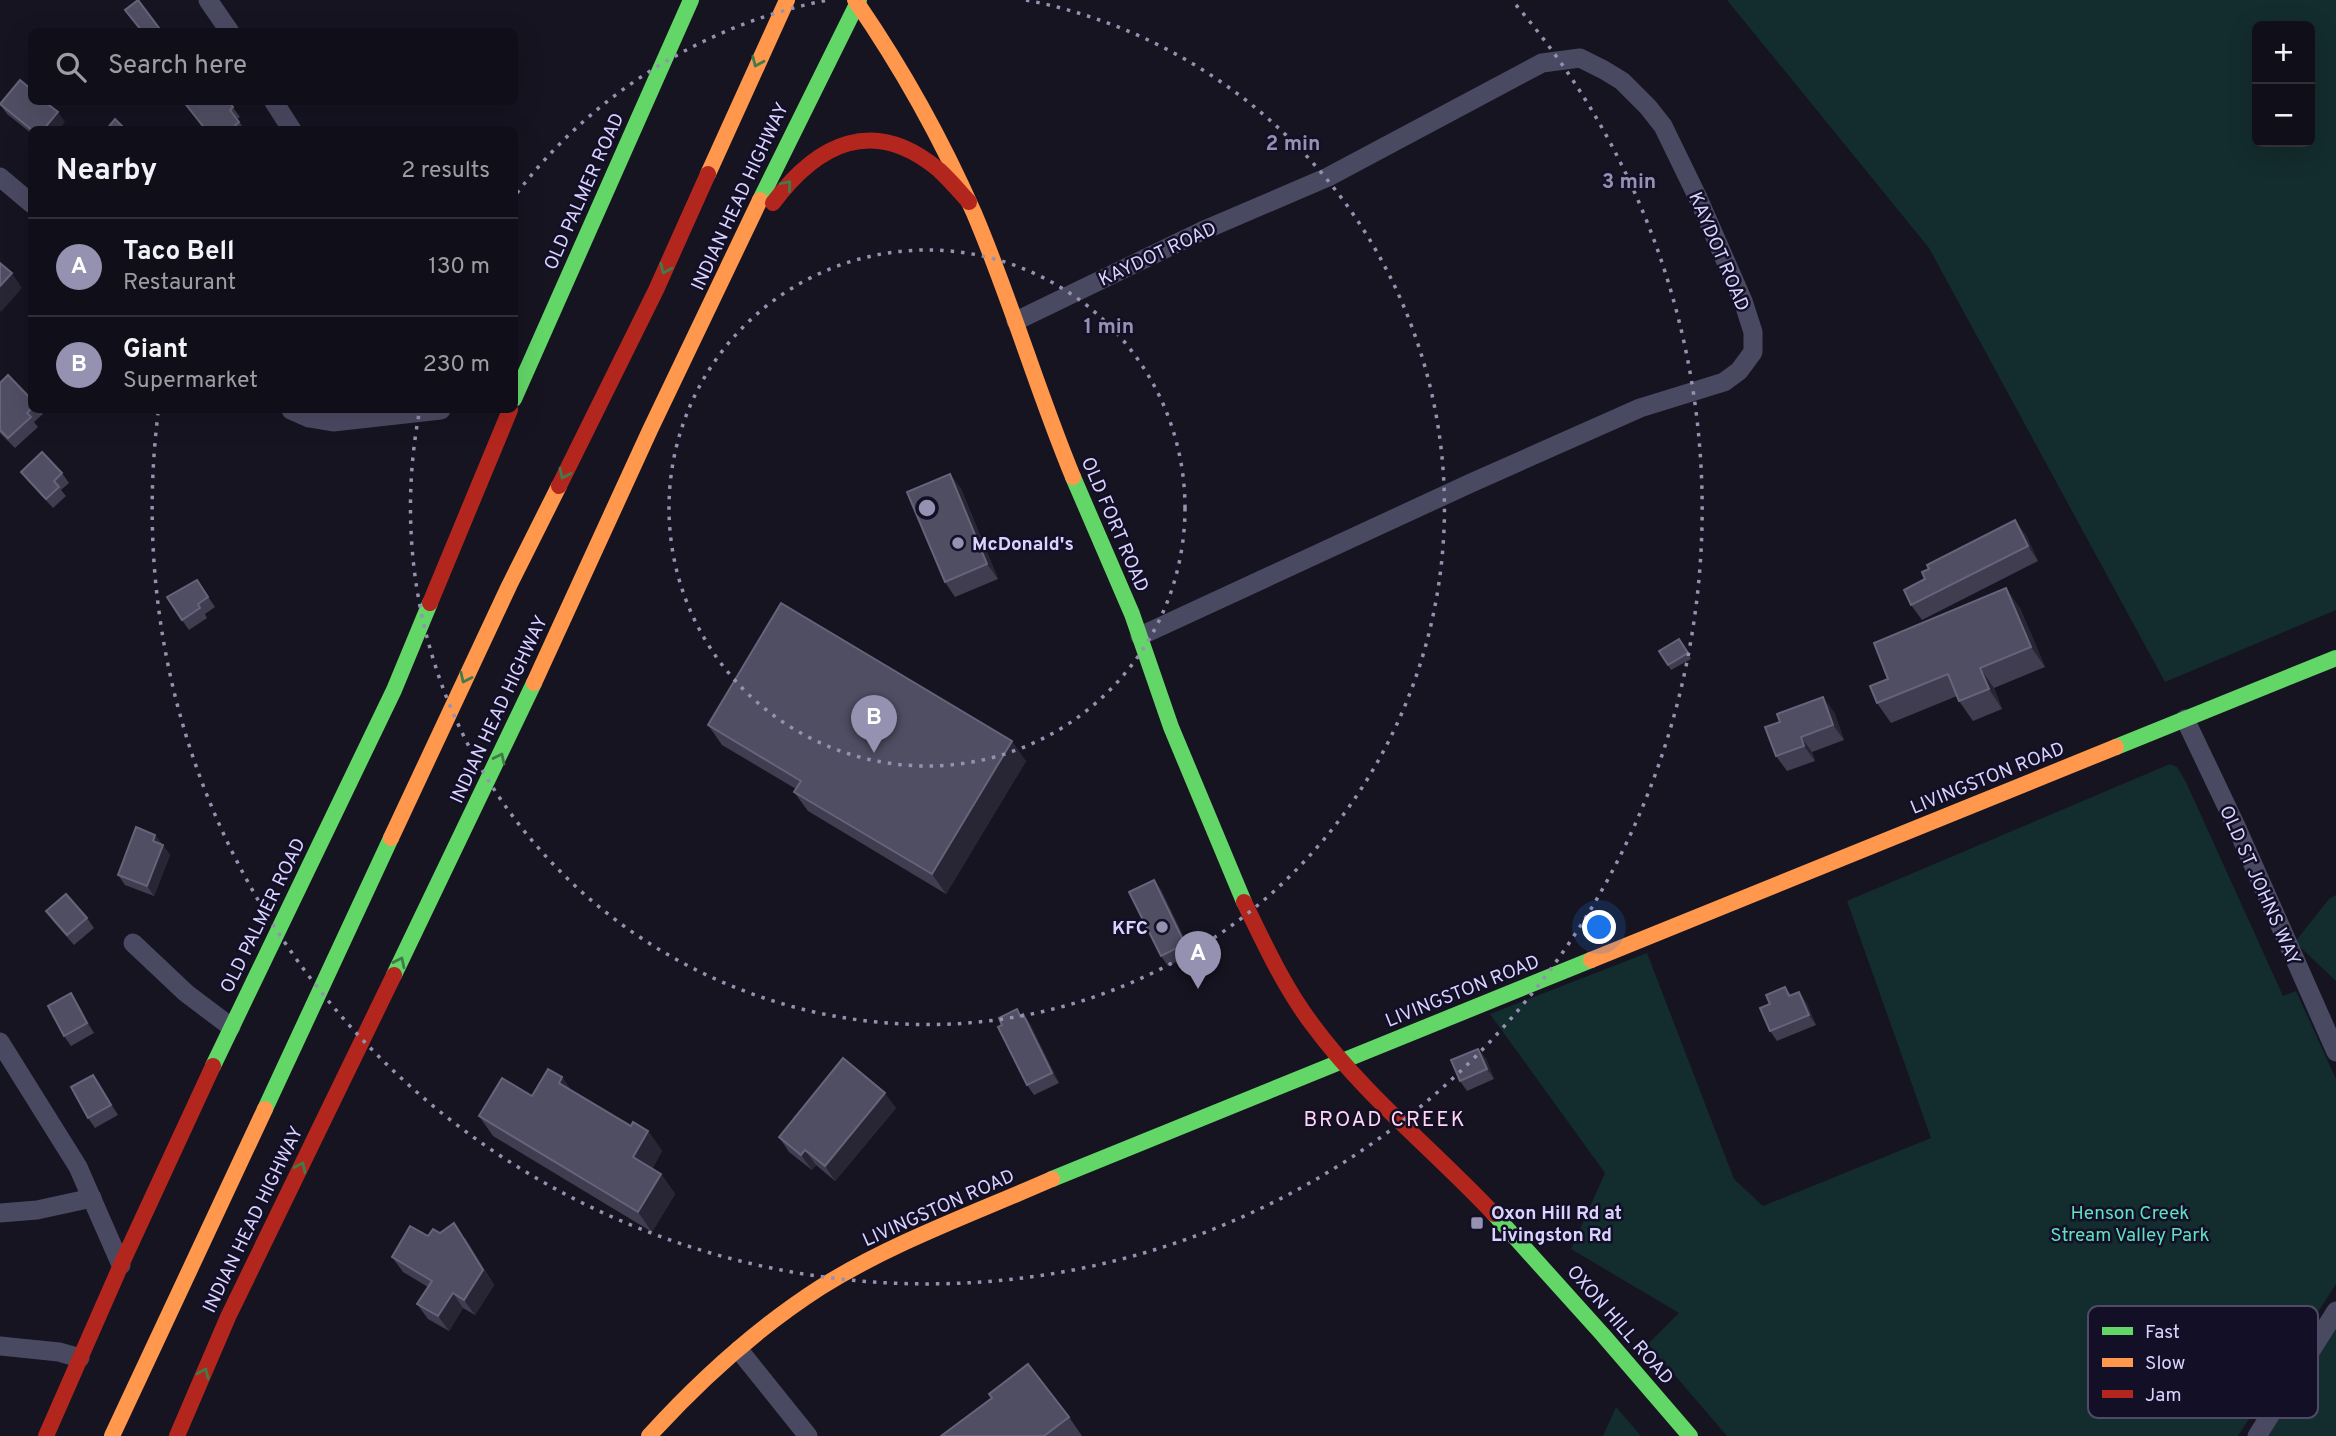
<!DOCTYPE html>
<meta charset="utf-8">
<style>
:root{--surface:#100f19;--page:#1e1d26;--text:#f1f3f6;--muted:#9c9ca2;--line:#302f38;--accent:#9591b1}
body{margin:0;font-family:Overpass,sans-serif;background:var(--page);color:var(--text)}
.controls{position:absolute;right:21px;top:21px;display:grid;overflow:hidden;border-radius:10px;box-shadow:0 7px 28px #0002}
.controls button{width:63px;height:63px;display:grid;place-items:center;padding:0;border:0;border-bottom:2px solid var(--line);background:var(--surface);color:var(--text);font:35px sans-serif}
.you{position:absolute;left:1600px;top:928px;width:24px;height:24px;margin:-18px;border:5px solid #fff;border-radius:50%;background:#1a73e8;box-shadow:0 0 0 10px #1a73e833}
.badge{display:grid;place-items:center;width:46px;height:46px;border-radius:50%;background:var(--accent);color:#fff;font-size:23px;font-weight:700}
.pin{position:absolute;translate:-50% -58px;filter:drop-shadow(0 2px 4px #0008)}
.pin::after{content:'';position:absolute;top:37px;width:24px;height:21px;background:inherit;clip-path:polygon(0 0,100% 0,50% 100%)}
.list{margin:0;padding:0;list-style:none}
h2{display:flex;justify-content:space-between;align-items:center;height:91px;margin:0;padding:0 28px;font-size:30px}
h2 small{font-size:23px;font-weight:400;color:var(--muted)}
.list li{display:grid;grid-template-columns:46px 1fr auto;gap:21px;align-items:center;box-sizing:border-box;height:98px;padding:0 28px;border-top:2px solid var(--line)}
.list b{display:block;font-size:26px;white-space:nowrap}
.list p{margin:0;font-size:23px;white-space:nowrap;color:var(--muted)}
.list em{font-size:23px;font-style:normal;color:var(--muted)}
.icon{flex:none;width:38px;height:38px;fill:none;stroke:currentColor;stroke-width:2;stroke-linecap:round;stroke-linejoin:round}
.map{position:relative;flex:none;width:2336px;height:1436px;overflow:hidden}
.search{position:absolute;background:var(--surface);box-shadow:0 7px 28px #0002;left:28px;top:28px;width:490px;height:77px;display:flex;align-items:center;gap:18px;box-sizing:border-box;padding:0 24px;border-radius:10px;color:var(--muted);font-size:26px}
.panel{position:absolute;background:var(--surface);box-shadow:0 7px 28px #0002;left:28px;top:126px;width:490px;height:287px;border-radius:10px}
.map>svg:first-child{display:block}
</style>
<div class="map">
<svg width="2336" height="1436" viewBox="0 0 2336 1436">
<rect width="100%" height="100%" fill="#161421"/>
<!-- green -->
<g fill="#132c2d" fill-rule="evenodd">
<path d="M1727 0H2336V610L2165 682 1929 248ZM2310 26V142H2257V26Z"/>
<polygon points="2170,764 2177,767 2186,782 2283,996 2296,991 2336,1079 2336,1284 2238,1436 1727,1436 1648,1344 1679,1313 1571,1249 1605,1173 1490,1014 1647,953 1734,1179 1763,1206 1931,1138 1847,901"/>
<polygon points="2336,895 2336,981 2295,942 2329,899"/>
<polygon points="2336,1319 2336,1436 2261,1436"/>
<polygon points="1616,1407 1641,1436 1603,1436"/>
</g>
<g fill="none" stroke-linecap="round" stroke-linejoin="round">
<!-- street -->
<g stroke="#4a4962" stroke-width="19">
<polyline points="208,0 230,32"/>
<polyline points="274,102 292,130"/>
<polyline points="0,177 32,204"/>
<polyline points="1016,321 1202,231 1328,177 1542,63 1580,58 1604,70 1622,81 1648,107 1663,126 1698,198 1743,301 1753,332 1753,352 1739,371 1724,382 1640,408 1471,483 1140,636"/>
<polyline points="291,410 309,418 333,422 441,410"/>
<polyline points="2185,719 2236,826 2336,1052"/>
<polyline points="133,943 186,993 231,1027"/>
<polyline points="0,1042 78,1167 121,1265"/>
<polyline points="0,1213 37,1210 92,1198"/>
<polyline points="0,1346 59,1352 80,1358"/>
<polyline points="739,1350 808,1436"/>
<polyline points="2257,1436 2336,1311"/>
</g>
<!-- fast -->
<g stroke="#63d668" stroke-width="16">
<polyline points="760,200 859,0"/>
<polyline points="514,399 691,0"/>
<polyline points="1073,477 1132,614 1171,727 1244,902"/>
<polyline points="2116,747 2336,658"/>
<polyline points="394,975 534,683"/>
<polyline points="213,1066 394,690 430,603"/>
<polyline points="265,1109 391,838"/>
<polyline points="1052,1179 1591,960"/>
<polyline points="1494,1214 1603,1335 1690,1436"/>
</g>
<!-- slow -->
<g stroke="#ff974d" stroke-width="16">
<path d="M855 0C902 68 941 138 974 213 1011 300 1037 390 1073 477"/>
<polyline points="708,174 787,0"/>
<polyline points="534,683 650,430 760,200"/>
<polyline points="391,838 509,586 559,486"/>
<polyline points="1591,960 2116,747"/>
<polyline points="112,1436 265,1109"/>
<path d="M649 1436C700 1380 757 1328 821 1287 893 1242 975 1213 1052 1179"/>
</g>
<!-- jam -->
<g stroke="#b3261e" stroke-width="16">
<path d="M773 203C818 143 874 115 939 170 950 180 959 191 969 202"/>
<polyline points="559,486 656,290 708,174"/>
<polyline points="430,603 510,410"/>
<path d="M1244 902C1264 943 1284 987 1312 1024 1364 1095 1434 1150 1494 1214"/>
<polyline points="46,1436 121,1265 213,1066"/>
<polyline points="177,1436 228,1317 394,975"/>
</g>
</g>
<!-- wall -->
<g fill="#403d50">
<polygon points="183,102 229,102 240,117 237,119 245,130 205,130"/>
<polygon points="0,104 65,122 32,130 32,134 7,114"/>
<polygon points="0,383 32,400 32,410 39,410 43,414 34,422 38,427 15,448 0,433"/>
<polygon points="21,472 62,473 69,483 61,490 66,496 53,508 28,481"/>
<polygon points="950,474 961,489 998,579 955,597 945,582"/>
<polygon points="2026,535 2038,561 1922,620 1911,605"/>
<polygon points="197,580 215,607 205,614 207,618 189,630 182,620"/>
<polygon points="2020,608 2045,667 1994,688 2002,709 1973,721 1959,701 1957,696 1891,723 1877,703 1888,679"/>
<polygon points="1683,644 1691,659 1671,670 1668,665"/>
<polygon points="1834,712 1844,740 1812,752 1815,761 1787,771 1776,756"/>
<polygon points="708,725 1026,761 946,894 808,811 794,792 796,789 722,745"/>
<polygon points="155,835 170,855 154,896 125,885 118,875"/>
<polygon points="1154,880 1161,890 1192,954 1168,966 1161,956"/>
<polygon points="46,911 87,918 94,928 74,945 53,921"/>
<polygon points="1785,987 1791,995 1806,1002 1816,1025 1777,1041 1770,1031 1770,1004"/>
<polygon points="71,993 78,1004 94,1033 71,1046 64,1036"/>
<polygon points="1017,1009 1021,1015 1023,1014 1030,1024 1059,1083 1034,1095 1027,1085 1002,1025"/>
<polygon points="1478,1049 1486,1059 1494,1079 1467,1091 1460,1081"/>
<polygon points="562,1077 571,1090 631,1126 648,1131 662,1151 652,1169 661,1174 675,1194 652,1232 493,1136 479,1116 532,1096"/>
<polygon points="100,1085 118,1115 95,1128 88,1118"/>
<polygon points="896,1108 835,1181 816,1165 812,1170 789,1152 779,1137"/>
<polygon points="440,1233 465,1238 494,1285 475,1315 463,1308 449,1331 428,1319 417,1304 428,1287 403,1272 392,1257 428,1236"/>
<polygon points="1069,1417 1082,1436 941,1436"/>
</g>
<!-- shaded-wall -->
<g fill="#282635">
<polygon points="58,112 65,122 59,130 43,130"/>
<polygon points="12,273 22,288 1,312 0,310 0,286"/>
<polygon points="950,474 961,489 998,579 987,564"/>
<polygon points="2015,520 2026,535 2038,561 2028,546"/>
<polygon points="2006,588 2020,608 2045,667 2031,647"/>
<polygon points="1980,668 1994,688 2002,709 1989,689"/>
<polygon points="1823,697 1834,712 1844,740 1833,725"/>
<polygon points="1801,737 1812,752 1815,761 1804,746"/>
<polygon points="1012,741 1026,761 946,894 932,874"/>
<polygon points="155,835 162,845 153,841"/>
<polygon points="163,845 170,855 154,896 147,886"/>
<polygon points="1154,880 1161,890 1192,954 1185,944"/>
<polygon points="1799,992 1806,1002 1816,1025 1809,1015"/>
<polygon points="71,993 78,1004 94,1033 87,1023"/>
<polygon points="1023,1014 1030,1024 1059,1083 1052,1073"/>
<polygon points="1478,1049 1486,1059 1494,1079 1487,1069"/>
<polygon points="93,1075 100,1085 118,1115 111,1105"/>
<polygon points="562,1077 576,1097 559,1083"/>
<polygon points="885,1093 896,1108 835,1181 825,1166"/>
<polygon points="648,1131 662,1151 647,1177 633,1157"/>
<polygon points="805,1150 816,1165 812,1170 801,1155"/>
<polygon points="661,1174 675,1194 652,1232 638,1212"/>
<polygon points="454,1223 494,1285 475,1315 464,1300"/>
<polygon points="453,1293 463,1308 449,1331 438,1316"/>
</g>
<!-- building -->
<g fill="#504e63" stroke="#66637b" stroke-width="2">
<polygon points="138,0 162,32 138,32 141,30 125,10"/>
<polygon points="20,80 32,90 32,102 45,102 58,112 43,130 32,130 0,104"/>
<polygon points="184,102 229,102 233,107 230,110 239,122 230,130 206,130"/>
<polygon points="115,119 126,130 106,130"/>
<polygon points="0,263 12,273 0,286"/>
<polygon points="8,375 32,400 32,408 27,413 31,417 8,438 0,430 0,383"/>
<polygon points="42,452 62,473 54,481 59,487 46,499 21,472"/>
<polygon points="950,474 987,564 945,582 907,492"/>
<polygon points="2015,520 2028,546 1911,605 1904,590 1925,579 1922,572 1929,569 1927,565"/>
<polygon points="197,580 208,597 198,604 200,608 182,620 167,597"/>
<polygon points="2006,588 2031,647 1980,668 1989,689 1959,701 1948,674 1877,703 1870,686 1888,679 1874,643"/>
<polygon points="781,603 1012,741 932,874 794,792 801,781 708,725"/>
<polygon points="1679,639 1688,653 1668,665 1659,651"/>
<polygon points="1823,697 1833,725 1801,737 1804,746 1776,756 1765,727 1780,722 1777,714"/>
<polygon points="136,827 155,835 153,841 163,845 147,886 118,875"/>
<polygon points="1154,880 1185,944 1161,956 1129,892"/>
<polygon points="66,894 87,918 67,935 46,911"/>
<polygon points="1785,987 1789,996 1799,992 1809,1015 1770,1031 1760,1008 1770,1004 1766,995"/>
<polygon points="71,993 87,1023 64,1036 48,1006"/>
<polygon points="1017,1009 1020,1016 1023,1014 1052,1073 1027,1085 998,1027 1002,1025 999,1018"/>
<polygon points="1478,1049 1487,1069 1460,1081 1451,1060"/>
<polygon points="843,1058 885,1093 825,1166 805,1150 801,1155 779,1137"/>
<polygon points="548,1069 562,1077 559,1083 631,1126 633,1122 648,1131 633,1157 661,1174 638,1212 479,1116 502,1078 532,1096"/>
<polygon points="93,1075 111,1105 88,1118 71,1087"/>
<polygon points="454,1223 483,1270 464,1300 453,1293 438,1316 417,1304 432,1281 392,1257 410,1226 428,1236 433,1229 440,1233"/>
<polygon points="1028,1364 1069,1417 1044,1436 941,1436 992,1398 989,1394"/>
</g>
<!-- one-way arrows -->
<defs><path id="oneway-chevron" d="M-2-3.5L2.5 0L-2 3.5" fill="none" stroke-width="1.6" stroke-linecap="round" stroke-linejoin="round" transform="scale(1.75)"/></defs>
<g stroke="#3f7c4a">
<use href="#oneway-chevron" transform="translate(757 62) rotate(114)"/>
<use href="#oneway-chevron" transform="translate(787 185) rotate(-50)"/>
<use href="#oneway-chevron" transform="translate(665 269) rotate(114)"/>
<use href="#oneway-chevron" transform="translate(564 474) rotate(116)"/>
<use href="#oneway-chevron" transform="translate(465 678) rotate(115)"/>
<use href="#oneway-chevron" transform="translate(500 758) rotate(-64)"/>
<use href="#oneway-chevron" transform="translate(400 962) rotate(-64)"/>
<use href="#oneway-chevron" transform="translate(301 1167) rotate(-64)"/>
<use href="#oneway-chevron" transform="translate(204 1373) rotate(-67)"/>
</g>
<!-- distance rings -->
<g fill="none" stroke="#9591b1" stroke-width="3.5" stroke-dasharray="3.5 7">
<circle cx="927" cy="508" r="258"/>
<path d="M517 193A517 517 0 0 1 828 0M1026 0A517 517 0 1 1 419 414"/>
<path d="M1516 5A775 775 0 1 1 158 414"/>
</g>
<!-- markers -->
<g fill="#9591b1" stroke="#130f26" stroke-width="2.5">
<circle cx="958" cy="543" r="7"/>
<circle cx="1162" cy="927" r="7"/>
<rect x="1470" y="1216" width="14" height="14" rx="3.5"/>
</g>
<g text-anchor="middle" stroke-width="5" stroke-linejoin="round" paint-order="stroke">
<!-- street labels -->
<g font-size="19" fill="#d9d4ff" stroke="#130f26">
<text transform="translate(583 191) rotate(-66)" y="7">OLD PALMER ROAD</text>
<text transform="translate(739 196) rotate(-65)" y="7">INDIAN HEAD HIGHWAY</text>
<text transform="translate(1720 251) rotate(67)" y="7">KAYDOT ROAD</text>
<text transform="translate(1157 253) rotate(-25)" y="7">KAYDOT ROAD</text>
<text transform="translate(1116 524) rotate(67)" y="7">OLD FORT ROAD</text>
<text transform="translate(498 709) rotate(-65)" y="7">INDIAN HEAD HIGHWAY</text>
<text transform="translate(1987 777) rotate(-22)" y="7">LIVINGSTON ROAD</text>
<text transform="translate(2261 885) rotate(66)" y="7">OLD ST JOHNS WAY</text>
<text transform="translate(262 915) rotate(-64)" y="7">OLD PALMER ROAD</text>
<text transform="translate(1462 990) rotate(-22)" y="7">LIVINGSTON ROAD</text>
<text transform="translate(938 1207) rotate(-24)" y="7">LIVINGSTON ROAD</text>
<text transform="translate(252 1219) rotate(-64)" y="7">INDIAN HEAD HIGHWAY</text>
<text transform="translate(1621 1324) rotate(49)" y="7">OXON HILL ROAD</text>
</g>
<!-- poi labels -->
<g font-size="19" font-weight="bold" fill="#d9d4ff" stroke="#130f26" text-anchor="start">
<text x="972" y="550">McDonald's</text>
<text x="1148" y="934" text-anchor="end">KFC</text>
<text x="1491" y="1219">Oxon Hill Rd at<tspan x="1491" dy="22">Livingston Rd</tspan></text>
</g>
<!-- park labels -->
<g font-size="19" fill="#5fe0c0" stroke="#130f26">
<text x="2130" y="1219">Henson Creek<tspan x="2130" dy="22">Stream Valley Park</tspan></text>
</g>
<!-- neighbourhood labels -->
<g font-size="21" letter-spacing="2" fill="#ffd6f0" stroke="#130f26">
<text x="1385" y="1126">BROAD CREEK</text>
</g>
</g>
<!-- legend -->
<rect x="2088" y="1306" width="230" height="112" rx="10" fill="#130f26" stroke="#4e4a67" stroke-width="2"/>
<rect x="2102" y="1327" width="31" height="8" fill="#63d668"/>
<rect x="2102" y="1358" width="31" height="9" fill="#ff974d"/>
<rect x="2102" y="1390" width="31" height="8" fill="#b3261e"/>
<g font-size="19" fill="#d9d4ff">
<text x="2145" y="1338">Fast</text>
<text x="2145" y="1369">Slow</text>
<text x="2145" y="1401">Jam</text>
</g>
<circle cx="927" cy="508" r="10" fill="#9591b1" stroke="#130f26" stroke-width="3.5"/>
<g font-size="21" text-anchor="middle" font-weight="bold" fill="#9591b1" stroke="#130f26" stroke-width="5" stroke-linejoin="round" paint-order="stroke">
<text x="1293" y="150">2 min</text>
<text x="1629" y="188">3 min</text>
<text x="1109" y="333">1 min</text>
</g>
</svg>
<div class="controls">
<button>+</button>
<button>−</button>
</div>
<div class="you"></div>
<div class="pin badge" style="left:1198px;top:989px">A</div>
<div class="pin badge" style="left:874px;top:753px">B</div>
<div class="search"><svg class="icon" aria-label="search" viewBox="0 0 24 24"><circle cx="10" cy="10" r="6"/><path d="M15 15l6 6"/></svg>Search here</div>
<section class="panel">
<h2>Nearby<small>2 results</small></h2>
<ul class="list">
<li><span class="badge">A</span><div><b>Taco Bell</b><p>Restaurant</p></div><em>130 m</em></li>
<li><span class="badge">B</span><div><b>Giant</b><p>Supermarket</p></div><em>230 m</em></li>
</ul>
</section>
</div>
